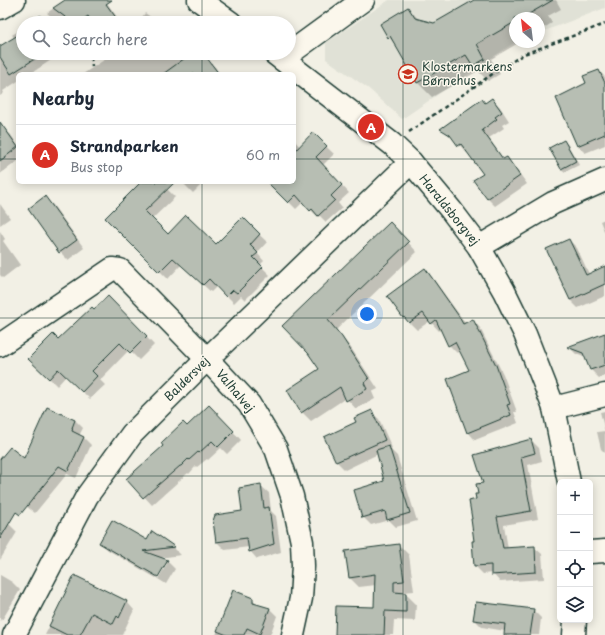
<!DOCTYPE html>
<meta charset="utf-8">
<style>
:root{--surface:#fff;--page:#f6f6f7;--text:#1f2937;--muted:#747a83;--line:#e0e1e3;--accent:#d93025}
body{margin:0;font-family:"Playpen Sans",sans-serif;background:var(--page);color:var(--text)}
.controls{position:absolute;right:12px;bottom:12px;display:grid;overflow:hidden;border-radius:6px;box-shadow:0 2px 10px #0003}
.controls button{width:36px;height:36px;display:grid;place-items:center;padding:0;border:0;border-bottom:1px solid var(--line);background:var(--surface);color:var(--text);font:20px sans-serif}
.compass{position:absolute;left:509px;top:12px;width:36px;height:36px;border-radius:50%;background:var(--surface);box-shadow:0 2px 10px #0003;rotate:332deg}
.you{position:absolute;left:367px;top:314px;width:14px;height:14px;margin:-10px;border:3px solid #fff;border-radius:50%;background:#1a73e8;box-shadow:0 0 0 6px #1a73e833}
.badge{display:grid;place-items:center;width:26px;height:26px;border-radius:50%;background:var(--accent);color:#fff;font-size:13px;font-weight:700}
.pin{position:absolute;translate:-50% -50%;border:2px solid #fff;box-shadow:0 1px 4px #0006}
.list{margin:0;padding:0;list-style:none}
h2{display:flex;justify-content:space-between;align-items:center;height:52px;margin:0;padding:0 16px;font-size:17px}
h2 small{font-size:13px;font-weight:400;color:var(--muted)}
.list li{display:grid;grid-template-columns:26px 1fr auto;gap:12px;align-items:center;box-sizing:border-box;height:60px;padding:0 16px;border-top:1px solid var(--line)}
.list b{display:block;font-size:15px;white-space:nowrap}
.list p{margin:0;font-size:13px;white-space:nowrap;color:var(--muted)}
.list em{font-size:13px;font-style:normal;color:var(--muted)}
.icon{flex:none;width:22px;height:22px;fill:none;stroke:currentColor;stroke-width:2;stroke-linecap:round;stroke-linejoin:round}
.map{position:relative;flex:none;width:605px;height:635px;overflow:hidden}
.search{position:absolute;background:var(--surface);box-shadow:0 2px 10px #0003;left:16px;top:16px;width:280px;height:44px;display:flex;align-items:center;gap:10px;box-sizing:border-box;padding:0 14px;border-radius:22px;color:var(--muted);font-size:15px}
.panel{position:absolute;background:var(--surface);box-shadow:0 2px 10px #0003;left:16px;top:72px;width:280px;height:112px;border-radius:6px}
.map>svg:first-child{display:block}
</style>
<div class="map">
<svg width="605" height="635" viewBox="0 0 605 635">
<rect width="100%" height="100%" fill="#f2f0e5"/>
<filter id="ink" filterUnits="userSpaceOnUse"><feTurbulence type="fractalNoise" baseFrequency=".025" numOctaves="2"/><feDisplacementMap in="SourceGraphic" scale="8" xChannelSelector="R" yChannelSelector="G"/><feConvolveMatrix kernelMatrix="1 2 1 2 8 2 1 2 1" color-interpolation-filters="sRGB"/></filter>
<g filter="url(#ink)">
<!-- built -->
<polygon fill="#e0e1d6" points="389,0 605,0 605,8 539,33 539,18 515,18 515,42 402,119 369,89 326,59 326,43"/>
<!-- shadow -->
<g fill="#0003">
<polygon points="65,0 105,0 121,23 58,23 47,13"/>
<polygon points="475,0 556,0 561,9 548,16 552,23 539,31 539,18 515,18 515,42 520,42 491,59 500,74 488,81 478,71 432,97 418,83 394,43 389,37 408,8 420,21 434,24"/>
<polygon points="145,13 159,23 138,23"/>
<polygon points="23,28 23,53 55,53 57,56 30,74 18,74 18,81 3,91 4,93 0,96 0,48 15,38 12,35"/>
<polygon points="111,53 199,53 215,67 220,74 83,74 113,54"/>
<polygon points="599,71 605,77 605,145 585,153 578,146 587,84"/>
<polygon points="492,99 500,107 509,121 502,125 504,128 489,138 504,160 506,158 514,166 527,184 495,206 487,198 484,174 469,152 467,153 455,140 441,129"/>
<polygon points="3,127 11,135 18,146 18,161 0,174 0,129"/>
<polygon points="313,134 334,154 323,165 349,193 338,203 342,208 326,222 320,216 318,217 303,202 296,209 269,182 294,182 294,140 300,147"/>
<polygon points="564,141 568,145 579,165 565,172 561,169"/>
<polygon points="143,182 160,182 175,197 152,219 168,235 216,246 243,219 267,242 257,253 264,261 260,265 270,275 245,300 241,296 234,303 217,286 211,292 181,265 168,279 106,218"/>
<polygon points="182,182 204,182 193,193"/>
<polygon points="45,198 53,205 84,248 68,260 60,252"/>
<polygon points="0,204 10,218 0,225"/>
<polygon points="605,219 605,233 600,221"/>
<polygon points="390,223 417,252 336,330 351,348 378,389 372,392 375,399 356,409 346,398 311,421 302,412 320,369 309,352 283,326"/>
<polygon points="0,231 5,239 3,241 20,265 3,278 0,275"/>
<polygon points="569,240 577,248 589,274 605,267 605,296 578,308 570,300 547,250"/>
<polygon points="425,270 432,277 466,324 473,320 480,328 503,374 517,412 514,412 518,423 475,440 468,432 470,371 461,351 457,353 449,345 441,329 439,331 430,321 417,330 404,317 388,296"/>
<polygon points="108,297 154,345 139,360 129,350 100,380 105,385 90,399 66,376 57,386 30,359 58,340 94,311"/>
<polygon points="605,334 605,379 604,376 599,378 591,370 586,358 576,354 569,347"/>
<polygon points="209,406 241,440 227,454 221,448 208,460 207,459 197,467 196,466 189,474 188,473 152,505 128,479 187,428"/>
<polygon points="605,411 605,453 601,449 597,432 605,431 600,412"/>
<polygon points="371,412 379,419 392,448 390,449 397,456 417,521 396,527 389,520 371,525 363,517 386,481 378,454 345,470 337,462 326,437 357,423"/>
<polygon points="75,420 83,428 79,436 83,437 91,445 76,478 67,474 35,513 0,486 0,460 25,460"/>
<polygon points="531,440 539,448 542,461 528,465 538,519 504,525 508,549 534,547 542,554 544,579 500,582 492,573 483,574 475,566 474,519 477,500 484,484"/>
<polygon points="261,486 269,493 271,511 276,516 281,552 257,559 250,551 249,547 225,550 217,542 243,512"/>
<polygon points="0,518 9,524 17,532 0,560"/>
<polygon points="152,532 174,548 181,555 159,558 167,561 175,569 166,584 158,579 167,564 165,564 156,578 108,550 100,542 147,541"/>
<polygon points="399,545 409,555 414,591 403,592 403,594 406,594 416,604 415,621 394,620 393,635 336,635 375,608 376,585 359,587 349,577"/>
<polygon points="0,575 12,582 20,590 2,620 1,619 0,621"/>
<polygon points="75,576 127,602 134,610 122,635 45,635"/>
<polygon points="234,591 252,599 259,606 270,609 277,616 270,635 216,635"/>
<polygon points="533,610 541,618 539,635 505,635 505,631 482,627 474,619"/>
</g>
<!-- building -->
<g fill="#b7beb3" stroke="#1f3d34">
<polygon points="65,0 112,0 106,4 120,23 93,23 88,16 78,23 73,23 53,8"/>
<polygon points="474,0 553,0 522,18 515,18 515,22 477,44 485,59 473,66 466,55 417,83 390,36 388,38 380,24 408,7 415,18 434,23"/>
<polygon points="23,32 23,53 44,53 11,74 0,57 0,46"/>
<polygon points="192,53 201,53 207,58 219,74 163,74"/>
<polygon points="599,70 605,83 605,134 577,146 556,98 586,83 583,76"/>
<polygon points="492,98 502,112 495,117 497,119 482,130 503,159 507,157 520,176 487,199 473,180 483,174 461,144 458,146 450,135 440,129 482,99 485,103"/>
<polygon points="0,122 18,147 0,161"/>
<polygon points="313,132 327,146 316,157 342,185 331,196 335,200 318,216 312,209 310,211 296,195 288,203 267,182 294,182 294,152"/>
<polygon points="564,140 576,161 561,169 549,148"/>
<polygon points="141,182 175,182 145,211 168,234 186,215 216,244 243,217 260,234 250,245 258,253 253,257 263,267 237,293 233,290 226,297 209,279 203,285 173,258 159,272 105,218"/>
<polygon points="45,196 77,240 59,253 28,209"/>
<polygon points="390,222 409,242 328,320 342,337 369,379 364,383 367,389 346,401 340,387 301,413 287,390 319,369 308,353 282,326"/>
<polygon points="569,239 586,275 605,266 605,284 570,300 546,249"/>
<polygon points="425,268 458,315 463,324 473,319 496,365 510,404 507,405 511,415 467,433 447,379 469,370 455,342 448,346 436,320 431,324 423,313 409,323 404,317 403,318 387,296"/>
<polygon points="108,296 147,336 130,353 120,343 92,371 97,376 82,392 58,369 49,379 28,359 53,334 58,339 92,307 94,309"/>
<polygon points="605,333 605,365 590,370 583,353 567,347"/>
<polygon points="209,405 234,431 218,447 212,441 199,453 198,452 189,460 188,459 181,466 180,466 143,498 126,479 163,446 161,443 183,422 187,426"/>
<polygon points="47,407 75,420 72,428 73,428 72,431 84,437 68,471 59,466 20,515 16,512 0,539 0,459 10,447 24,458"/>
<polygon points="372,410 385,440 336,462 324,437 356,422 354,418"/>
<polygon points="531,439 535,453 521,457 531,511 497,517 503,548 535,546 536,572 491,575 491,565 474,566 472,541 474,541 471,519 472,519 469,501 476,499 475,494 478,494 476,484 483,483 474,455"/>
<polygon points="389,446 410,513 387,520 385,511 362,518 354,490 384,481 376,450"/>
<polygon points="261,484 264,508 269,507 274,544 249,552 247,538 216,542 213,521 215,515 242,511 239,488"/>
<polygon points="112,520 147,540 152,531 175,547 143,551 168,560 158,577 99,543"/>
<polygon points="399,544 404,581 394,582 394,592 406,593 406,612 385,611 384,635 335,635 336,606 374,607 375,574 349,578 345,551"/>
<polygon points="74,575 127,601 119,618 117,616 113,624 92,613 80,635 67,635 49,626"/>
<polygon points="233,590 253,598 253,603 270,608 260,634 247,628 244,635 227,635 217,631"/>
<polygon points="476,602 534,609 530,635 504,635 505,624 473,620"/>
</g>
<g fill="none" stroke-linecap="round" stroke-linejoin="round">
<defs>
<g id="minor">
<polyline points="199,0 231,23"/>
<polyline points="0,8 14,0"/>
<polyline points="274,53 392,144 411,162 451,210 479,247 504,291 525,334 554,408 569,482"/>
<polyline points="282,59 363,0"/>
<polyline points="479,247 553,203 605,180"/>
<polyline points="0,345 112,269 120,270 207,359 249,404 276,449 292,496 302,542 303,566 301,598 293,635"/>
<polyline points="554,408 605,395"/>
<polyline points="590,552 605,551"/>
<polyline points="14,635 87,496 132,434 207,359 411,162"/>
<polyline points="574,635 575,620"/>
</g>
</defs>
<!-- minor casing -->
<use href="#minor" stroke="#1f3d34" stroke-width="25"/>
<!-- path -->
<g stroke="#1f3d34" stroke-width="2.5" stroke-dasharray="4 3" stroke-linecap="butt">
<polyline points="39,16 48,23"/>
<polyline points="85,53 91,58 92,67"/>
<polyline points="409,132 494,73 524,54 605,24"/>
</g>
<!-- minor -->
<use href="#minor" stroke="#fbf7ec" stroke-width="22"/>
</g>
</g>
<!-- grid -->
<path fill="none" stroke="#1f3d34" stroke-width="1" stroke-opacity="0.55" d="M202 0V23M403 0V635M202 53V74M0 159H18M294 159H605M202 182V635M0 318H605M0 476H605"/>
<!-- icons -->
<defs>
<symbol id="school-ring" viewBox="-11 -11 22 22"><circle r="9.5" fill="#fbf7ec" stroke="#c8321e" stroke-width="1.5"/><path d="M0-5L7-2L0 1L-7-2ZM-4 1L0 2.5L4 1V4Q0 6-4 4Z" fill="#c8321e"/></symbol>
</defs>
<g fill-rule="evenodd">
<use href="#school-ring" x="397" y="63" width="22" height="22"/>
</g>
<g text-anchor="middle" stroke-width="3" stroke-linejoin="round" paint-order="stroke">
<!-- poi labels -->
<g font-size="12" fill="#1f3d34" stroke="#fbf7ec" text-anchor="start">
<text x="422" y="71">Klostermarkens<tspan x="422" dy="14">Børnehus</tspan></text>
</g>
<!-- street labels -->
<g font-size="12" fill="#1f3d34" stroke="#fbf7ec">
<text transform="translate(449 210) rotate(51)" y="4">Haraldsborgvej</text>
<text transform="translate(187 379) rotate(-45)" y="4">Baldersvej</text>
<text transform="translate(235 391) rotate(50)" y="4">Valhalvej</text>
</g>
</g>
</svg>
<div class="controls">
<button>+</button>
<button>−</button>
<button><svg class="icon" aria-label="locate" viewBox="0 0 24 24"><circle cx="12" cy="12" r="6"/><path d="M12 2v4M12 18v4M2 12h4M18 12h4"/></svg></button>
<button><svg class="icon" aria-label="layers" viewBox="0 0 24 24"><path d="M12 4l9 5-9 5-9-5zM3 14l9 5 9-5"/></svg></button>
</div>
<svg class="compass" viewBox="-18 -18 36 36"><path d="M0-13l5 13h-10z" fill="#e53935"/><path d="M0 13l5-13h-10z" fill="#747a83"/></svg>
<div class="you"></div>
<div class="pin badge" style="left:371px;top:127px">A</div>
<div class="search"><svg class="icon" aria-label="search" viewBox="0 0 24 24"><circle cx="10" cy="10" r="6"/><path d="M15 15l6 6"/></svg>Search here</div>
<section class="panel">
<h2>Nearby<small></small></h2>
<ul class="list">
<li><span class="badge">A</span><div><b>Strandparken</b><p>Bus stop</p></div><em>60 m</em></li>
</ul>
</section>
</div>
